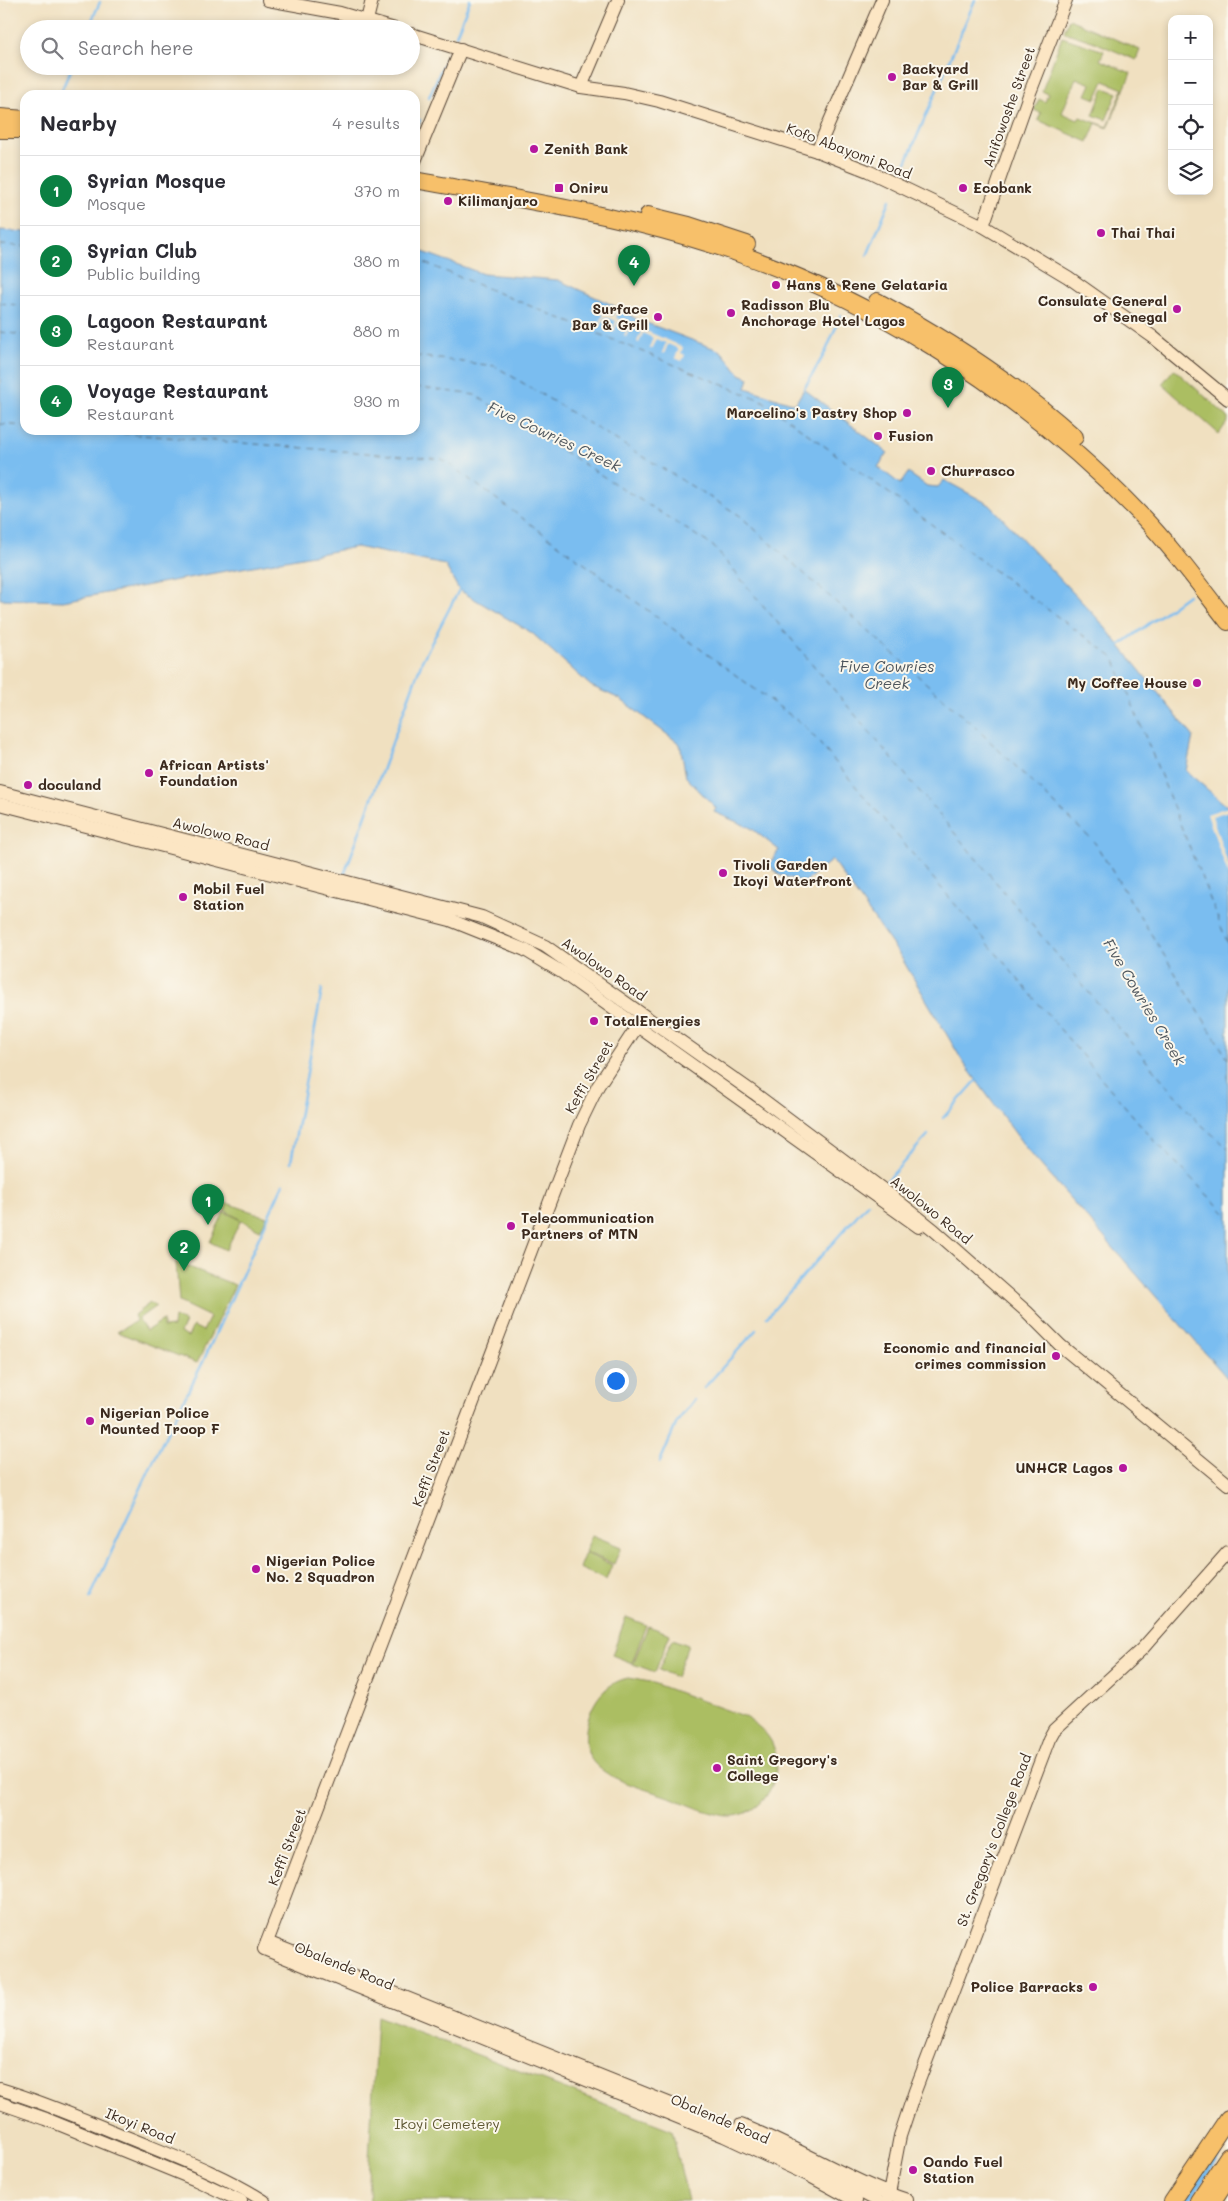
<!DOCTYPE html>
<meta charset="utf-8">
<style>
:root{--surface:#fff;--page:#f7f7f7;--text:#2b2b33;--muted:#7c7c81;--line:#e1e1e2;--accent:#0b8043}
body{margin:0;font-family:Mali,sans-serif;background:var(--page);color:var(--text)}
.controls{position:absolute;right:15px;top:15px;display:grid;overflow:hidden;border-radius:10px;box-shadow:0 2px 8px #0003}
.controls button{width:45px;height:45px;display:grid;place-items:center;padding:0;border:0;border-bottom:1px solid var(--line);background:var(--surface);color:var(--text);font:25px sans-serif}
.you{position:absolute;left:615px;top:1380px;width:18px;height:18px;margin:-12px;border:4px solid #fff;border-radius:50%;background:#1a73e8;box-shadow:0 0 0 8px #1a73e833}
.badge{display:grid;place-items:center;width:32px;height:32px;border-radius:50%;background:var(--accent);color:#fff;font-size:16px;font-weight:700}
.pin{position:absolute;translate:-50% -41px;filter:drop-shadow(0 1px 2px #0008)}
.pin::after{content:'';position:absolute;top:26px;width:18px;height:15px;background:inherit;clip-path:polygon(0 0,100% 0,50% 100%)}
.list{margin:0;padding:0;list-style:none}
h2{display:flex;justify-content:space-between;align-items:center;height:65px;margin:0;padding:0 20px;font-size:21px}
h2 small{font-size:16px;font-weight:400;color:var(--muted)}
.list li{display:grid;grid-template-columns:32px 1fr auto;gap:15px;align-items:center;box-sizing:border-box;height:70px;padding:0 20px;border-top:1px solid var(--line)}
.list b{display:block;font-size:19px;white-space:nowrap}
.list p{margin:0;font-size:16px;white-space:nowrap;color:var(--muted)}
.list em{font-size:16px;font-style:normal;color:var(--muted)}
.icon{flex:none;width:28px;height:28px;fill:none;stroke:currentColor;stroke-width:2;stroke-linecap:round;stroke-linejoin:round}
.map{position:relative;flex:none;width:1228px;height:2201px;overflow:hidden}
.search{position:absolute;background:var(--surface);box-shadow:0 2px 8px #0003;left:20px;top:20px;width:400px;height:55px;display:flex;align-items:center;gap:12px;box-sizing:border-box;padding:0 18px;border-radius:28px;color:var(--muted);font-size:19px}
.panel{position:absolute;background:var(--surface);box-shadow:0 2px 8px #0003;left:20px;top:90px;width:400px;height:345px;border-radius:15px}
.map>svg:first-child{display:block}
</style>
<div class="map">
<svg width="1228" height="2201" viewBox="0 0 1228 2201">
<rect width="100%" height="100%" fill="#fbf7ec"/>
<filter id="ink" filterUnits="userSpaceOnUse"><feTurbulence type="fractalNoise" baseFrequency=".02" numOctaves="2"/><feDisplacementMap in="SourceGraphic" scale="10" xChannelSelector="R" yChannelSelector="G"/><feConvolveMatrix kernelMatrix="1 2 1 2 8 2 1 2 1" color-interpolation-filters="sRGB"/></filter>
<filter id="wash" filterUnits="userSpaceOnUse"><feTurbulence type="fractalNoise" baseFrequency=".0096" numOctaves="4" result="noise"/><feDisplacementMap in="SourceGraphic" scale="20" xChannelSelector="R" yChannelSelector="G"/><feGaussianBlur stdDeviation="1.12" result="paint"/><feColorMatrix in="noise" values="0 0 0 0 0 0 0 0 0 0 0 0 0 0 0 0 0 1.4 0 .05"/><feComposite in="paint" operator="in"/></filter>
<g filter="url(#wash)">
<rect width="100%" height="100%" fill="#f0e0c0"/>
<!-- green -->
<g fill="#abbe62" stroke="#737440" fill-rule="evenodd">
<polygon points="1069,19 1140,50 1136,60 1092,41 1064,32"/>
<path d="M1062 37 1104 51 1100 60 1131 73 1108 128 1096 123 1088 142 1038 120 1041 113 1034 110 1039 99 1045 102 1048 94 1042 91ZM1076 78 1091 84 1086 95 1096 99 1104 81 1123 89 1108 127 1080 117 1078 120 1062 113Z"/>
<polygon points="1104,88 1117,93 1106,120 1093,115"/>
<polygon points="1174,369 1228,417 1228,421 1219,434 1162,384"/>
<polygon points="227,1203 267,1217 260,1230 241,1220 226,1250 210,1242 224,1212 240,1219 224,1210"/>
<polygon points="176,1262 235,1285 197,1363 117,1332 136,1321 134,1315 150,1303 156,1306 138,1319 146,1331 163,1320 163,1328 173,1327 174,1317 185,1322 180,1333 188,1337 193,1326 203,1331 210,1317 179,1302"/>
<polygon points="592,1535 621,1547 614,1564 585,1552"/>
<polygon points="585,1553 612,1565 606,1580 579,1568"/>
<polygon points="626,1617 646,1625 632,1663 612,1655"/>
<polygon points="648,1626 670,1634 655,1672 633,1664"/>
<polygon points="672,1639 688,1645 676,1677 659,1670"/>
<path d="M628 1678 650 1682 743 1716C754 1723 764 1729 771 1741 785 1767 770 1809 739 1815 732 1817 724 1816 717 1814 703 1811 690 1805 677 1800 654 1791 615 1783 597 1766 585 1755 584 1739 587 1724 592 1702 605 1683 628 1678Z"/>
<polygon points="377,2016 672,2130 688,2201 370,2201 368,2178"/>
</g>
<!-- water -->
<polygon fill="#7abdf0" stroke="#5a7487" points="0,230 25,232 25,430 415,430 415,249 483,274 558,280 619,308 636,319 721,351 740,374 749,378 746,388 795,404 804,389 888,453 878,467 900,484 908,473 927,486 938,487 944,480 990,505 1099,620 1193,736 1186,771 1228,807 1228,1379 1026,1148 963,1062 901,957 832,860 805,882 779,875 769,864 779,850 751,828 714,812 716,808 686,777 680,744 620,699 591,686 532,633 459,590 445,565 356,547 63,601 0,599"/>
<!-- pier -->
<g fill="#f0e0c0">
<polygon points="592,307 613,316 617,307 619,308 616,318 683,347 681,353 685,355 682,361 675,358 679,349 668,344 664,354 662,353 666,343 656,339 651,349 649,348 653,338 643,333 639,343 637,342 641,332 630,327 626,337 624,336 628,326 618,322 614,332 612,331 616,321 605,317 601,326 599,325 603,315 591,309"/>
<polygon points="1228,807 1228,811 1212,816 1228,865 1228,874 1207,814"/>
</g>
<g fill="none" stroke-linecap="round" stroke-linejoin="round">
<!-- stream -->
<g stroke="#7abdf0" stroke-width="2.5">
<polyline points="88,29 100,2"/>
<polyline points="456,35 470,0"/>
<polyline points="60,94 72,66"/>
<polyline points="429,97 447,56"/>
<polyline points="415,131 420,120"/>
<polyline points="899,179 975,0"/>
<polyline points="867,256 890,200"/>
<polyline points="804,389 826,351 841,315"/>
<polyline points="1120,645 1188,595"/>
<polyline points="344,875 422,661 459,590"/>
<polyline points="943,1118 976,1081"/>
<polyline points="291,1162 322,989"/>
<polyline points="884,1184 928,1135"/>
<polyline points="767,1317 868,1203"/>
<polyline points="704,1388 756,1330"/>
<polyline points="660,1462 677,1422 694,1400"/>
<polyline points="90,1598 160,1447 202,1364 283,1184"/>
</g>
<!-- canal -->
<polyline stroke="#7abdf0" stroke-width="9" points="1185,2201 1228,2137"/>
<!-- ferry -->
<g stroke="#4e565d" stroke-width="1" stroke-dasharray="6 5" stroke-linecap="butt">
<polyline points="0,245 25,246"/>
<polyline points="415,259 763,401 1114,658 1228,944"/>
<polyline points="0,303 25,306"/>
<polyline points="0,332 25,335"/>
<polyline points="415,356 495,366 739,515 976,728 1095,843 1228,1059"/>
<polyline points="415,387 475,395 713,546 1197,1121 1228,1148"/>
<polyline points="0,424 25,426"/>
<polyline points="79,430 442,459 805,726 1150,1136 1228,1216"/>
</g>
</g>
</g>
<g filter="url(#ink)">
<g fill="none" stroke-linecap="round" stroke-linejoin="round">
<defs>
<g id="secondary">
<polyline points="268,0 340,13 395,29"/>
<polyline points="367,20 372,0"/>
<polyline points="411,34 581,87 624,93 659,101 817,151 868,171 983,226 1068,277 1153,337 1228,399"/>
<polyline points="581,87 618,0"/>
<polyline points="817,151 882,0"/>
<polyline points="415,161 461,49"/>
<polyline points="983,226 1029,95 1066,0"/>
<polyline points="0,792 482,917 545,946 754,1093 889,1194 934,1230 1027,1312 1061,1346 1228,1484"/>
<polyline points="0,804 450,920 525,950 563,973 919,1227"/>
<polyline points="267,1942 579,1125 598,1086 642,1019"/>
<path d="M0 2089C44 2102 87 2121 129 2138 175 2157 222 2174 264 2201"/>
<polyline points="0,2103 46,2119 196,2180 241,2201"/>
<path d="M741 2125C798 2147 850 2181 907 2200"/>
<polyline points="888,2199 900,2136 915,2091 1049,1739 1054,1730 1142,1649 1228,1552"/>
<polyline points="856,2201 810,2176 724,2136 264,1949 267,1942 706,2118 794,2158 878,2201"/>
</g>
<g id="highway">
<polyline points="0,117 25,119"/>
<polyline points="0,130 25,130"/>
<path d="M415 180C506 197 598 211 687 237 859 287 1016 386 1140 514 1172 547 1200 586 1228 622"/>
<polyline points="648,215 689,225 747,244"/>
<path d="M877 301C946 338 1016 384 1075 437"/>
<polyline points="1172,2201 1228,2118"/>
<polyline points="1198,2201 1228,2156"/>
<polyline points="1213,2201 1228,2178"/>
</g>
</defs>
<!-- secondary casing -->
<use href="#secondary" stroke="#564536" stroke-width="14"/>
<!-- highway casing -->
<use href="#highway" stroke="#564536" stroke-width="18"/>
<!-- secondary -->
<use href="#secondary" stroke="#fce6c4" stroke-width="12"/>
<!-- highway -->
<use href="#highway" stroke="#f7c06b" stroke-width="16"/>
</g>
</g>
<!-- markers -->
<g fill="#b5179e" stroke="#fbf7ec" stroke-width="2">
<circle cx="892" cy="77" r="5"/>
<circle cx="534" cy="149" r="5"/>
<rect x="554" y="183" width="10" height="10" rx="2.5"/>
<circle cx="963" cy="188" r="5"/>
<circle cx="448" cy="201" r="5"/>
<circle cx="1101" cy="233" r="5"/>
<circle cx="776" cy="285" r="5"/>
<circle cx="1177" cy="309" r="5"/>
<circle cx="731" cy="313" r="5"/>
<circle cx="658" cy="317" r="5"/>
<circle cx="907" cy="413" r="5"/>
<circle cx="878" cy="436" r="5"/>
<circle cx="931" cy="471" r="5"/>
<circle cx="1197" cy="683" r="5"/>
<circle cx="149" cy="773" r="5"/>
<circle cx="28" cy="785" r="5"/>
<circle cx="723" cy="873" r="5"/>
<circle cx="183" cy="897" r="5"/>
<circle cx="594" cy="1021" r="5"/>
<circle cx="511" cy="1226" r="5"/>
<circle cx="1056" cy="1356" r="5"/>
<circle cx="90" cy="1421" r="5"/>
<circle cx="1123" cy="1468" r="5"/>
<circle cx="256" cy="1569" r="5"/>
<circle cx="717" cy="1768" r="5"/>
<circle cx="1093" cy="1987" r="5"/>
<circle cx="913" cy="2170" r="5"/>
</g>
<g text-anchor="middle" stroke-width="4" stroke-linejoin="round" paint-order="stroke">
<!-- poi labels -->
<g font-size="14" font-weight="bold" fill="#3b2a1e" stroke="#fbf7ec" text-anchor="start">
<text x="902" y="74">Backyard<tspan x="902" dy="16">Bar &amp; Grill</tspan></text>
<text x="544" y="154">Zenith Bank</text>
<text x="569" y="193">Oniru</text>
<text x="973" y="193">Ecobank</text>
<text x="458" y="206">Kilimanjaro</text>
<text x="1111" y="238">Thai Thai</text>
<text x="786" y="290">Hans &amp; Rene Gelataria</text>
<text x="1167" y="306" text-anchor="end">Consulate General<tspan x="1167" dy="16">of Senegal</tspan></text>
<text x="741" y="310">Radisson Blu<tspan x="741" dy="16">Anchorage Hotel Lagos</tspan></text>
<text x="648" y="314" text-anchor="end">Surface<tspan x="648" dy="16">Bar &amp; Grill</tspan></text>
<text x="897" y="418" text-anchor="end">Marcelino's Pastry Shop</text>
<text x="888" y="441">Fusion</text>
<text x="941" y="476">Churrasco</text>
<text x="1187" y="688" text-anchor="end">My Coffee House</text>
<text x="159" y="770">African Artists'<tspan x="159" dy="16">Foundation</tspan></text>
<text x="38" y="790">doculand</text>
<text x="733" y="870">Tivoli Garden<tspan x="733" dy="16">Ikoyi Waterfront</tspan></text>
<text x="193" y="894">Mobil Fuel<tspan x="193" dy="16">Station</tspan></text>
<text x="604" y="1026">TotalEnergies</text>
<text x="521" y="1223">Telecommunication<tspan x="521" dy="16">Partners of MTN</tspan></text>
<text x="1046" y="1353" text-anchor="end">Economic and financial<tspan x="1046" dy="16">crimes commission</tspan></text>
<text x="100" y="1418">Nigerian Police<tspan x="100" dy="16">Mounted Troop F</tspan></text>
<text x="1113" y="1473" text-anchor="end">UNHCR Lagos</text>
<text x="266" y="1566">Nigerian Police<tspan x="266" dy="16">No. 2 Squadron</tspan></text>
<text x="727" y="1765">Saint Gregory's<tspan x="727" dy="16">College</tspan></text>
<text x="1083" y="1992" text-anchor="end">Police Barracks</text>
<text x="923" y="2167">Oando Fuel<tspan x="923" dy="16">Station</tspan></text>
</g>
<!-- street labels -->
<g font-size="14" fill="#3b2a1e" stroke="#fbf7ec">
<text transform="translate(1009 107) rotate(-70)" y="5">Anifowoshe Street</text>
<text transform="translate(849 151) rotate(21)" y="5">Kofo Abayomi Road</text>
<text transform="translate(221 834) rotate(14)" y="5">Awolowo Road</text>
<text transform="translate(604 969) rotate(35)" y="5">Awolowo Road</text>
<text transform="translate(589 1077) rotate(-60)" y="5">Keffi Street</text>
<text transform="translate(931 1210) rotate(39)" y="5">Awolowo Road</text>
<text transform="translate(431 1468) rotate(-69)" y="5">Keffi Street</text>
<text transform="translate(994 1840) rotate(-69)" y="5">St. Gregory's College Road</text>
<text transform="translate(287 1847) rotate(-69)" y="5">Keffi Street</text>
<text transform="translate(344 1966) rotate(22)" y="5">Obalende Road</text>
<text transform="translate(720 2119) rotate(23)" y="5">Obalende Road</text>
<text transform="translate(140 2126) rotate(22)" y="5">Ikoyi Road</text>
</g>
<!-- park labels -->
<g font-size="14" fill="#5d5632" stroke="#fbf7ec">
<text x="447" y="2129">Ikoyi Cemetery</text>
</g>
<!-- water labels -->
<g font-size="15" font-style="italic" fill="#4e565d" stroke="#fbf7ec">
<text transform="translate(554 437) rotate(25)" y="5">Five Cowries Creek</text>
<text x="887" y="672">Five Cowries<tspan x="887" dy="17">Creek</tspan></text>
<text transform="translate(1144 1002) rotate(59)" y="5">Five Cowries Creek</text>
</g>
</g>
</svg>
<div class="controls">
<button>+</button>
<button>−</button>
<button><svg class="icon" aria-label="locate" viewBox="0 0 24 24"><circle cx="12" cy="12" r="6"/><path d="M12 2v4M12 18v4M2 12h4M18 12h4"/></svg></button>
<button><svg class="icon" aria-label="layers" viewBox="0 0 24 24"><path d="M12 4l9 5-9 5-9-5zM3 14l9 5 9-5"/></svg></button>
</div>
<div class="you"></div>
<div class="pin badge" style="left:208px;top:1225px">1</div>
<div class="pin badge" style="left:184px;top:1271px">2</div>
<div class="pin badge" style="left:948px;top:408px">3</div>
<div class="pin badge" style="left:634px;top:286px">4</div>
<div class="search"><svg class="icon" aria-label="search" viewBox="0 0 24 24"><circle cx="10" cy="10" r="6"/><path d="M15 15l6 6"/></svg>Search here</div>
<section class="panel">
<h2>Nearby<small>4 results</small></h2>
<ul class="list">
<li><span class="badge">1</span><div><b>Syrian Mosque</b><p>Mosque</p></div><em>370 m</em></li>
<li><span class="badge">2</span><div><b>Syrian Club</b><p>Public building</p></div><em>380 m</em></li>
<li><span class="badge">3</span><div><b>Lagoon Restaurant</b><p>Restaurant</p></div><em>880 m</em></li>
<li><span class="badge">4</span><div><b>Voyage Restaurant</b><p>Restaurant</p></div><em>930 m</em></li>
</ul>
</section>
</div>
